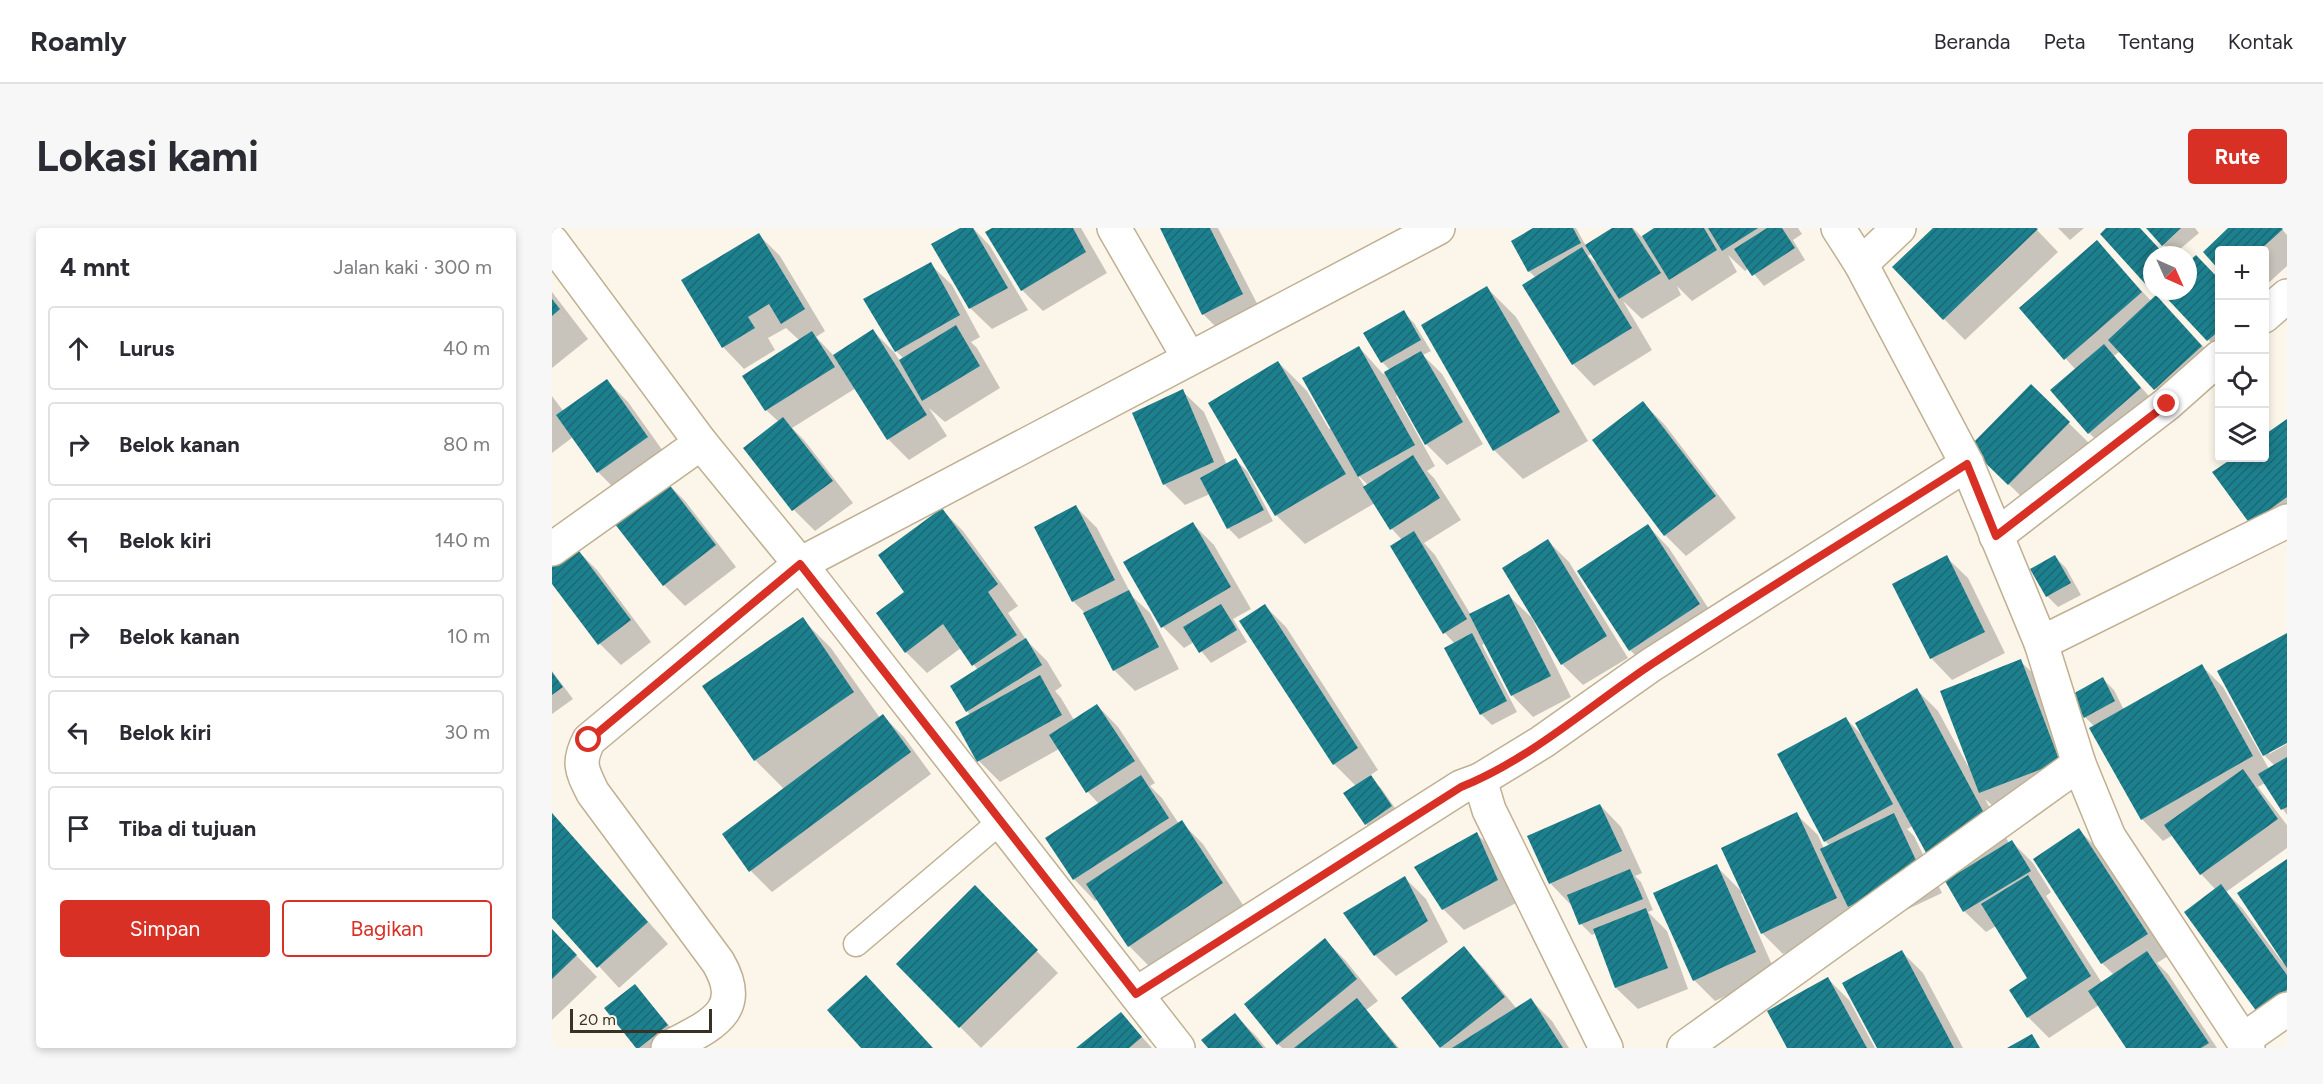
<!DOCTYPE html>
<html lang="id">
<meta charset="utf-8">
<style>
:root{--surface:#fff;--page:#f7f7f7;--text:#2b2b33;--muted:#7c7c81;--line:#e1e1e2;--accent:#d93025}
body{margin:0;font-family:Figtree,sans-serif;background:var(--page);color:var(--text)}
.controls{position:absolute;right:18px;top:18px;display:grid;overflow:hidden;border-radius:6px;box-shadow:0 3px 9px #0003}
.controls button{width:54px;height:54px;display:grid;place-items:center;padding:0;border:0;border-bottom:2px solid var(--line);background:var(--surface);color:var(--text);font:30px sans-serif}
.compass{position:absolute;left:1591px;top:18px;width:54px;height:54px;border-radius:50%;background:var(--surface);box-shadow:0 3px 9px #0003;rotate:135deg}
.scale{position:absolute;left:18px;bottom:15px;width:142px;box-sizing:border-box;padding-left:6px;border:3px solid #383226;border-top:0;font-size:16px;line-height:21px;white-space:nowrap;color:#383226;-webkit-text-stroke:4px #fcf6ea;paint-order:stroke}
.stop{position:absolute;width:18px;height:18px;margin:-14px;border:4px solid #d93025;border-radius:50%;background:#fff}
.stop.end{background:#d93025;border-color:#fff;box-shadow:0 2px 6px #0008}
.list{margin:0;padding:0;list-style:none}
h2{display:flex;justify-content:space-between;align-items:center;height:78px;margin:0;padding:0 24px;font-size:26px}
h2 small{font-size:20px;font-weight:400;color:var(--muted)}
.list li{display:grid;grid-template-columns:39px 1fr auto;gap:18px;align-items:center;box-sizing:border-box;height:84px;margin:0 12px 12px;padding:0 12px;border:2px solid var(--line);border-radius:6px}
.list b{display:block;font-size:22px;white-space:nowrap}
.list em{font-size:20px;font-style:normal;color:var(--muted)}
.actions{display:flex;gap:12px;padding:18px 24px}
.actions a{flex:1;padding:14px 0;border:2px solid var(--accent);border-radius:6px;text-align:center;font-size:21px;color:var(--accent)}
.actions .main{background:var(--accent);color:#fff}
.icon{flex:none;width:33px;height:33px;fill:none;stroke:currentColor;stroke-width:2;stroke-linecap:round;stroke-linejoin:round}
.map{position:relative;flex:none;width:1735px;height:820px;overflow:hidden;border-radius:6px}
header{display:flex;align-items:center;gap:36px;box-sizing:border-box;height:84px;padding:0 30px;background:var(--surface);border-bottom:2px solid var(--line)}
header strong{font-size:28px}
nav{display:flex;gap:33px;margin-inline-start:auto;font-size:21px}
.intro{display:flex;align-items:center;justify-content:space-between;box-sizing:border-box;height:144px;padding:0 36px}
h1{margin:0;font-size:42px}
.button{padding:15px 27px;border-radius:6px;background:var(--accent);color:#fff;font-size:21px;font-weight:700}
main{display:flex;gap:36px;padding:0 36px}
aside{flex:1;background:var(--surface);border-radius:6px;box-shadow:0 3px 9px #0003}
.map>svg:first-child{display:block}
</style>
<header>
<strong>Roamly</strong>
<nav><a>Beranda</a><a>Peta</a><a>Tentang</a><a>Kontak</a></nav>
</header>
<div class="intro"><h1>Lokasi kami</h1><a class="button">Rute</a></div>
<main>
<aside>
<h2>4 mnt<small>Jalan kaki · 300 m</small></h2>
<ul class="list">
<li><svg class="icon" aria-label="ahead" viewBox="0 0 24 24"><path d="M12 20V5M6 11l6-6 6 6"/></svg><div><b>Lurus</b></div><em>40 m</em></li>
<li><svg class="icon" aria-label="right" viewBox="0 0 24 24"><path d="M7 20v-9h11M14 6l5 5-5 5"/></svg><div><b>Belok kanan</b></div><em>80 m</em></li>
<li><svg class="icon" aria-label="left" viewBox="0 0 24 24"><path d="M17 20v-9H6M10 6l-5 5 5 5"/></svg><div><b>Belok kiri</b></div><em>140 m</em></li>
<li><svg class="icon" aria-label="right" viewBox="0 0 24 24"><path d="M7 20v-9h11M14 6l5 5-5 5"/></svg><div><b>Belok kanan</b></div><em>10 m</em></li>
<li><svg class="icon" aria-label="left" viewBox="0 0 24 24"><path d="M17 20v-9H6M10 6l-5 5 5 5"/></svg><div><b>Belok kiri</b></div><em>30 m</em></li>
<li><svg class="icon" aria-label="arrive" viewBox="0 0 24 24"><path d="M6 21V4h12l-3 4 3 4H6"/></svg><div><b>Tiba di tujuan</b></div></li>
</ul>
<div class="actions"><a class="main">Simpan</a><a>Bagikan</a></div>
</aside>
<div class="map">
<svg width="1735" height="820" viewBox="0 0 1735 820">
<defs>
<pattern id="building-hatch" width="6" height="6" patternUnits="userSpaceOnUse" patternTransform="scale(1.5)"><rect width="6" height="6" fill="#1d808e"/><path d="M-1 1l2-2M0 6l6-6M5 7l2-2" fill="none" stroke="#1b6974"/></pattern>
</defs>
<rect width="100%" height="100%" fill="#fcf6ea"/>
<!-- shadow -->
<g fill="#0003" fill-rule="evenodd">
<polygon points="411,0 421,0 438,18 476,82 440,101 418,80"/>
<polygon points="443,0 529,0 555,45 491,83 470,62"/>
<polygon points="609,0 666,0 711,87 672,107 651,86"/>
<path d="M984 0H1024L1034 18 1063 0H1081L1090 9 1105 0H1246L1250 6 1241 12 1253 32 1212 58 1197 40 1193 43 1176 27 1185 44 1140 73 1125 58 1129 67 1090 91 1071 73 1100 122 1042 158 1021 136 972 58 984 50 977 43 961 13ZM1040 25 1047 38 1036 28Z"/>
<polygon points="1383,0 1483,0 1506,24 1413,112 1392,91"/>
<polygon points="1506,0 1532,0 1518,12"/>
<polygon points="1596,0 1643,0 1647,5 1621,27"/>
<polygon points="1678,0 1729,0 1735,7 1735,38 1712,59 1712,22 1653,25"/>
<polygon points="207,7 228,28 273,103 264,109 282,128 321,103 342,124 348,133 352,131 344,123 378,36 400,57 428,109 419,114 425,120 448,160 393,194 377,180 395,208 357,232 336,211 304,160 240,200 252,212 301,275 263,303 242,282 194,220 227,194 214,182 248,113 234,100 216,110 223,122 192,141 171,119"/>
<polygon points="1545,14 1599,73 1625,90 1668,137 1624,182 1568,123 1562,128 1609,182 1559,226 1537,205 1524,142 1469,81"/>
<polygon points="1636,36 1668,52 1668,124 1613,66 1609,70 1603,63 1636,63"/>
<polygon points="935,60 964,89 1036,213 971,251 942,222"/>
<polygon points="0,64 36,111 0,140"/>
<path d="M851 84 862 95 879 123 871 127 890 146 931 216 895 237 874 216 846 167 844 168 883 238 875 243 882 250 909 292 872 315 883 327 919 387 957 368 980 390 1019 469 981 489 960 467 933 415 930 417 965 484 940 497 929 486 903 416 893 405 840 319 850 312 840 301 823 275 753 316 724 287 658 176 726 134 755 163 777 201 780 199 807 119 831 146 838 142 830 134ZM806 248H807L816 257 813 259Z"/>
<polygon points="55,153 76,174 116,230 67,265 46,244 21,209 0,225 0,168 12,184"/>
<polygon points="1479,158 1538,216 1478,277 1419,219"/>
<polygon points="630,163 652,184 675,237 684,232 695,243 721,293 687,311 676,300 658,266 633,277 612,256"/>
<polygon points="1091,175 1112,196 1184,290 1134,328 1113,307 1042,213"/>
<polygon points="1735,193 1735,305 1720,316 1663,245 1684,230 1712,230"/>
<polygon points="112,252 133,273 184,339 133,378 112,357 61,292"/>
<polygon points="524,279 545,300 580,368 598,385 627,441 583,463 562,442 533,385 521,373"/>
<polygon points="390,282 411,303 466,378 456,385 475,413 495,433 510,458 503,463 509,470 522,492 545,477 566,499 603,555 598,558 610,570 627,596 629,594 651,616 691,677 598,739 577,718 546,671 543,673 522,651 547,576 536,564 507,521 448,554 427,533 418,487 415,483 426,442 409,420 375,445 354,424 354,364"/>
<polygon points="641,296 662,317 699,381 681,391 695,414 659,435 642,414 632,420 611,399"/>
<polygon points="1096,298 1117,320 1168,398 1099,443 1078,422"/>
<polygon points="996,313 1017,334 1076,430 1031,457 1010,436"/>
<polygon points="24,321 45,342 99,414 69,437 48,416 0,353 0,340"/>
<polygon points="1394,329 1416,350 1453,425 1400,452 1379,430"/>
<polygon points="1503,329 1514,340 1529,367 1506,379 1495,368 1480,342"/>
<polygon points="713,378 734,399 826,542 817,548 829,560 850,590 825,606 814,596 804,558 782,536"/>
<polygon points="250,391 279,420 328,490 331,488 352,509 379,546 220,664 199,643 232,561 203,532 152,459"/>
<polygon points="1735,407 1735,513 1717,523 1717,526 1735,516 1735,587 1713,555 1706,559 1735,597 1735,620 1674,664 1690,680 1731,735 1733,734 1735,633 1735,799 1664,662 1649,646 1621,607 1611,613 1590,591 1543,499 1533,489 1551,451 1562,462 1572,482 1650,438 1671,459 1717,541 1723,538 1712,527"/>
<polygon points="1468,433 1490,454 1528,555 1449,585 1433,571 1457,615 1460,614 1481,635 1499,664 1494,668 1550,755 1562,747 1550,735 1483,632 1527,602 1548,623 1616,728 1605,735 1616,746 1665,820 1576,820 1547,777 1497,810 1476,789 1477,750 1444,698 1434,704 1412,683 1399,651 1379,631 1361,598 1355,601 1362,608 1390,665 1318,699 1306,692 1231,726 1210,705 1191,665 1189,666 1224,746 1163,773 1142,752 1164,638 1190,664 1244,586 1266,607 1272,621 1278,618 1273,613 1293,490 1311,508 1365,462 1386,483 1416,538"/>
<polygon points="0,443 21,471 0,486"/>
<polygon points="1048,577 1069,599 1090,645 1083,648 1089,654 1101,682 1096,684 1115,703 1136,761 1086,781 1064,760 1044,705 1040,707 1029,696 1019,677 998,655"/>
<polygon points="0,585 116,716 67,760 0,687"/>
<polygon points="925,606 946,627 966,674 912,702 891,681"/>
<polygon points="853,650 874,671 896,714 844,748 823,727"/>
<polygon points="444,681 506,745 429,820 346,736"/>
<polygon points="0,702 45,749 0,792"/>
<polygon points="773,712 794,733 826,773 814,782 847,820 730,820 726,816"/>
<polygon points="912,720 933,742 965,781 979,772 1000,793 1017,820 890,820 851,770"/>
<polygon points="1350,724 1371,745 1411,820 1327,820"/>
<polygon points="1276,751 1297,772 1323,820 1237,820"/>
<polygon points="83,758 126,808 111,820 86,820"/>
<polygon points="569,786 600,820 527,820"/>
<polygon points="683,787 704,808 714,820 657,820"/>
</g>
<!-- building -->
<g fill="url(#building-hatch)">
<polygon points="408,0 421,0 456,60 417,81 379,16"/>
<polygon points="440,0 521,0 534,24 469,63 433,4"/>
<polygon points="608,0 658,0 691,66 650,87"/>
<polygon points="981,0 1021,0 1029,15 976,44 959,13"/>
<polygon points="1060,0 1080,0 1109,45 1067,71 1033,17"/>
<polygon points="1102,0 1152,0 1165,22 1117,52 1090,8"/>
<polygon points="1156,0 1206,0 1170,23"/>
<polygon points="1215,0 1230,0 1243,20 1200,48 1182,21"/>
<polygon points="1381,0 1484,0 1486,1 1391,92 1340,39"/>
<polygon points="1554,0 1588,0 1613,27 1600,27 1600,58 1597,60 1548,6"/>
<polygon points="1594,0 1629,0 1610,18"/>
<polygon points="1676,0 1730,0 1731,1 1708,22 1668,22 1668,43 1651,24"/>
<polygon points="207,5 253,81 229,96 217,76 196,89 203,100 170,120 129,52"/>
<polygon points="1545,12 1590,64 1512,132 1467,80"/>
<polygon points="1030,19 1080,100 1020,137 970,57"/>
<polygon points="1644,27 1668,52 1668,102 1655,113 1608,63 1636,63 1636,34"/>
<polygon points="379,34 408,87 343,124 311,71"/>
<polygon points="935,58 1008,184 941,223 869,97"/>
<polygon points="1604,67 1650,118 1602,162 1556,112"/>
<polygon points="0,71 8,81 0,88"/>
<polygon points="852,82 869,112 829,135 811,105"/>
<polygon points="404,97 428,138 370,173 347,132"/>
<polygon points="321,101 375,187 335,212 281,127"/>
<polygon points="260,103 283,139 213,183 190,148"/>
<polygon points="1552,116 1589,160 1536,206 1498,162"/>
<polygon points="807,118 863,217 806,249 750,150"/>
<polygon points="869,123 911,194 873,217 832,144"/>
<polygon points="726,133 794,246 723,288 656,175"/>
<polygon points="55,151 96,209 45,245 4,187"/>
<polygon points="1479,156 1518,194 1456,257 1417,219"/>
<polygon points="631,161 662,234 611,257 580,185"/>
<polygon points="1091,173 1164,268 1112,308 1040,212"/>
<polygon points="231,189 281,253 240,283 191,220"/>
<polygon points="1735,191 1735,269 1698,296 1660,244 1681,230 1712,230 1712,207"/>
<polygon points="861,227 888,270 838,302 811,259"/>
<polygon points="684,230 712,282 675,301 648,250"/>
<polygon points="112,250 164,317 111,358 59,291"/>
<polygon points="524,277 563,352 520,374 482,299"/>
<polygon points="390,280 446,356 436,364 465,407 420,438 391,396 353,425 324,385 352,364 326,327"/>
<polygon points="641,294 679,359 609,400 571,334"/>
<polygon points="1096,296 1148,376 1077,423 1025,343"/>
<polygon points="862,303 915,391 891,406 838,318"/>
<polygon points="996,311 1055,408 1009,437 950,340"/>
<polygon points="24,319 79,392 46,417 0,356 0,338"/>
<polygon points="1395,327 1433,404 1378,431 1340,356"/>
<polygon points="1503,327 1519,355 1494,369 1478,341"/>
<polygon points="577,362 607,419 561,443 531,385"/>
<polygon points="957,366 999,448 959,468 917,386"/>
<polygon points="669,376 685,402 647,425 631,399"/>
<polygon points="713,376 806,520 781,537 687,393"/>
<polygon points="251,389 302,464 202,533 150,458"/>
<polygon points="920,405 955,473 928,487 892,420"/>
<polygon points="1735,405 1735,515 1711,528 1665,443"/>
<polygon points="474,410 490,437 414,484 398,458"/>
<polygon points="1469,431 1508,534 1427,565 1388,463"/>
<polygon points="1650,436 1701,528 1589,592 1537,500"/>
<polygon points="0,444 11,459 0,467"/>
<polygon points="488,447 510,487 425,534 403,494"/>
<polygon points="1551,449 1563,473 1532,490 1519,467"/>
<polygon points="1365,460 1439,598 1378,632 1303,495"/>
<polygon points="545,476 583,533 534,565 497,507"/>
<polygon points="331,486 359,524 197,644 170,606"/>
<polygon points="1294,489 1341,576 1272,614 1225,526"/>
<polygon points="1735,529 1735,579 1729,582 1706,546"/>
<polygon points="1691,541 1726,591 1648,647 1612,597"/>
<polygon points="589,547 617,590 521,652 493,610"/>
<polygon points="819,547 840,578 813,597 791,565"/>
<polygon points="1048,576 1070,623 997,656 975,608"/>
<polygon points="1245,584 1285,670 1209,706 1169,620"/>
<polygon points="0,585 96,694 45,740 0,690"/>
<polygon points="1342,585 1369,643 1296,679 1268,621"/>
<polygon points="630,592 671,655 576,719 534,656"/>
<polygon points="1527,600 1596,706 1549,736 1481,631"/>
<polygon points="925,604 946,652 890,682 862,639"/>
<polygon points="1460,612 1479,643 1411,684 1393,653"/>
<polygon points="1735,631 1735,740 1685,665"/>
<polygon points="1165,636 1204,724 1141,753 1101,665"/>
<polygon points="1078,641 1091,671 1027,697 1015,667"/>
<polygon points="1476,647 1539,748 1475,790 1457,762 1475,750 1429,676"/>
<polygon points="853,648 876,693 822,728 791,685"/>
<polygon points="1669,656 1735,747 1735,762 1705,784 1632,684"/>
<polygon points="423,657 486,722 407,800 344,736"/>
<polygon points="1094,680 1116,740 1063,760 1041,701"/>
<polygon points="0,701 25,727 0,751"/>
<polygon points="773,710 805,751 725,817 692,776"/>
<polygon points="912,718 953,769 888,820 849,770"/>
<polygon points="1350,722 1402,820 1325,820 1290,755"/>
<polygon points="1595,723 1657,815 1649,820 1574,820 1536,763"/>
<polygon points="314,747 381,820 309,820 275,782"/>
<polygon points="1276,749 1315,820 1235,820 1215,783"/>
<polygon points="83,756 116,797 87,820 84,820 52,780"/>
<polygon points="805,770 845,820 742,820"/>
<polygon points="979,770 1011,820 900,820"/>
<polygon points="569,784 590,809 577,820 524,820"/>
<polygon points="683,785 711,820 656,820 649,812"/>
<polygon points="1480,806 1488,820 1455,820"/>
</g>
<g fill="none" stroke-linecap="round" stroke-linejoin="round">
<defs>
<polyline id="service" points="304,716 449,593"/>
<g id="minor">
<polyline points="562,0 637,130"/>
<polyline points="1286,0 1309,36 1415,236 1489,415 1527,536 1557,609 1696,820"/>
<polyline points="0,14 149,215 248,336 626,820"/>
<polyline points="1309,36 1347,0"/>
<polyline points="1712,88 1735,68"/>
<polyline points="1444,308 1615,176 1668,129"/>
<polyline points="0,321 149,215"/>
<polyline points="1489,415 1735,293"/>
<polyline points="584,766 909,559 928,552"/>
<polyline points="1691,812 1735,781"/>
<path d="M116 820C156 798 196 785 166 734L41 565C30 543 25 535 37 512L248 336 886 0"/>
<polyline points="1054,820 937,582 928,552 990,514 1099,437 1415,236"/>
<polyline points="1132,820 1527,536"/>
</g>
</defs>
<!-- service casing -->
<use href="#service" stroke="#bfb092" stroke-width="27"/>
<!-- minor casing -->
<use href="#minor" stroke="#bfb092" stroke-width="36"/>
<!-- service -->
<use href="#service" stroke="#fff" stroke-width="24"/>
<!-- minor -->
<use href="#minor" stroke="#fff" stroke-width="33"/>
</g>
<g fill="none" stroke-linecap="round" stroke-linejoin="round">
<!-- route -->
<path stroke="#d93025" stroke-width="8" d="M37 512 248 336 584 766 909 559C979 531 1037 478 1100 436 1203 367 1310 303 1415 236L1444 308 1615 176"/>
</g>
</svg>
<div class="controls">
<button>+</button>
<button>−</button>
<button><svg class="icon" aria-label="locate" viewBox="0 0 24 24"><circle cx="12" cy="12" r="6"/><path d="M12 2v4M12 18v4M2 12h4M18 12h4"/></svg></button>
<button><svg class="icon" aria-label="layers" viewBox="0 0 24 24"><path d="M12 4l9 5-9 5-9-5zM3 14l9 5 9-5"/></svg></button>
</div>
<svg class="compass" viewBox="-18 -18 36 36"><path d="M0-13l5 13h-10z" fill="#e53935"/><path d="M0 13l5-13h-10z" fill="#7c7c81"/></svg>
<div class="scale">20 m</div>
<div class="stop" style="left:37px;top:512px"></div>
<div class="stop end" style="left:1615px;top:176px"></div>
</div>
</main>
